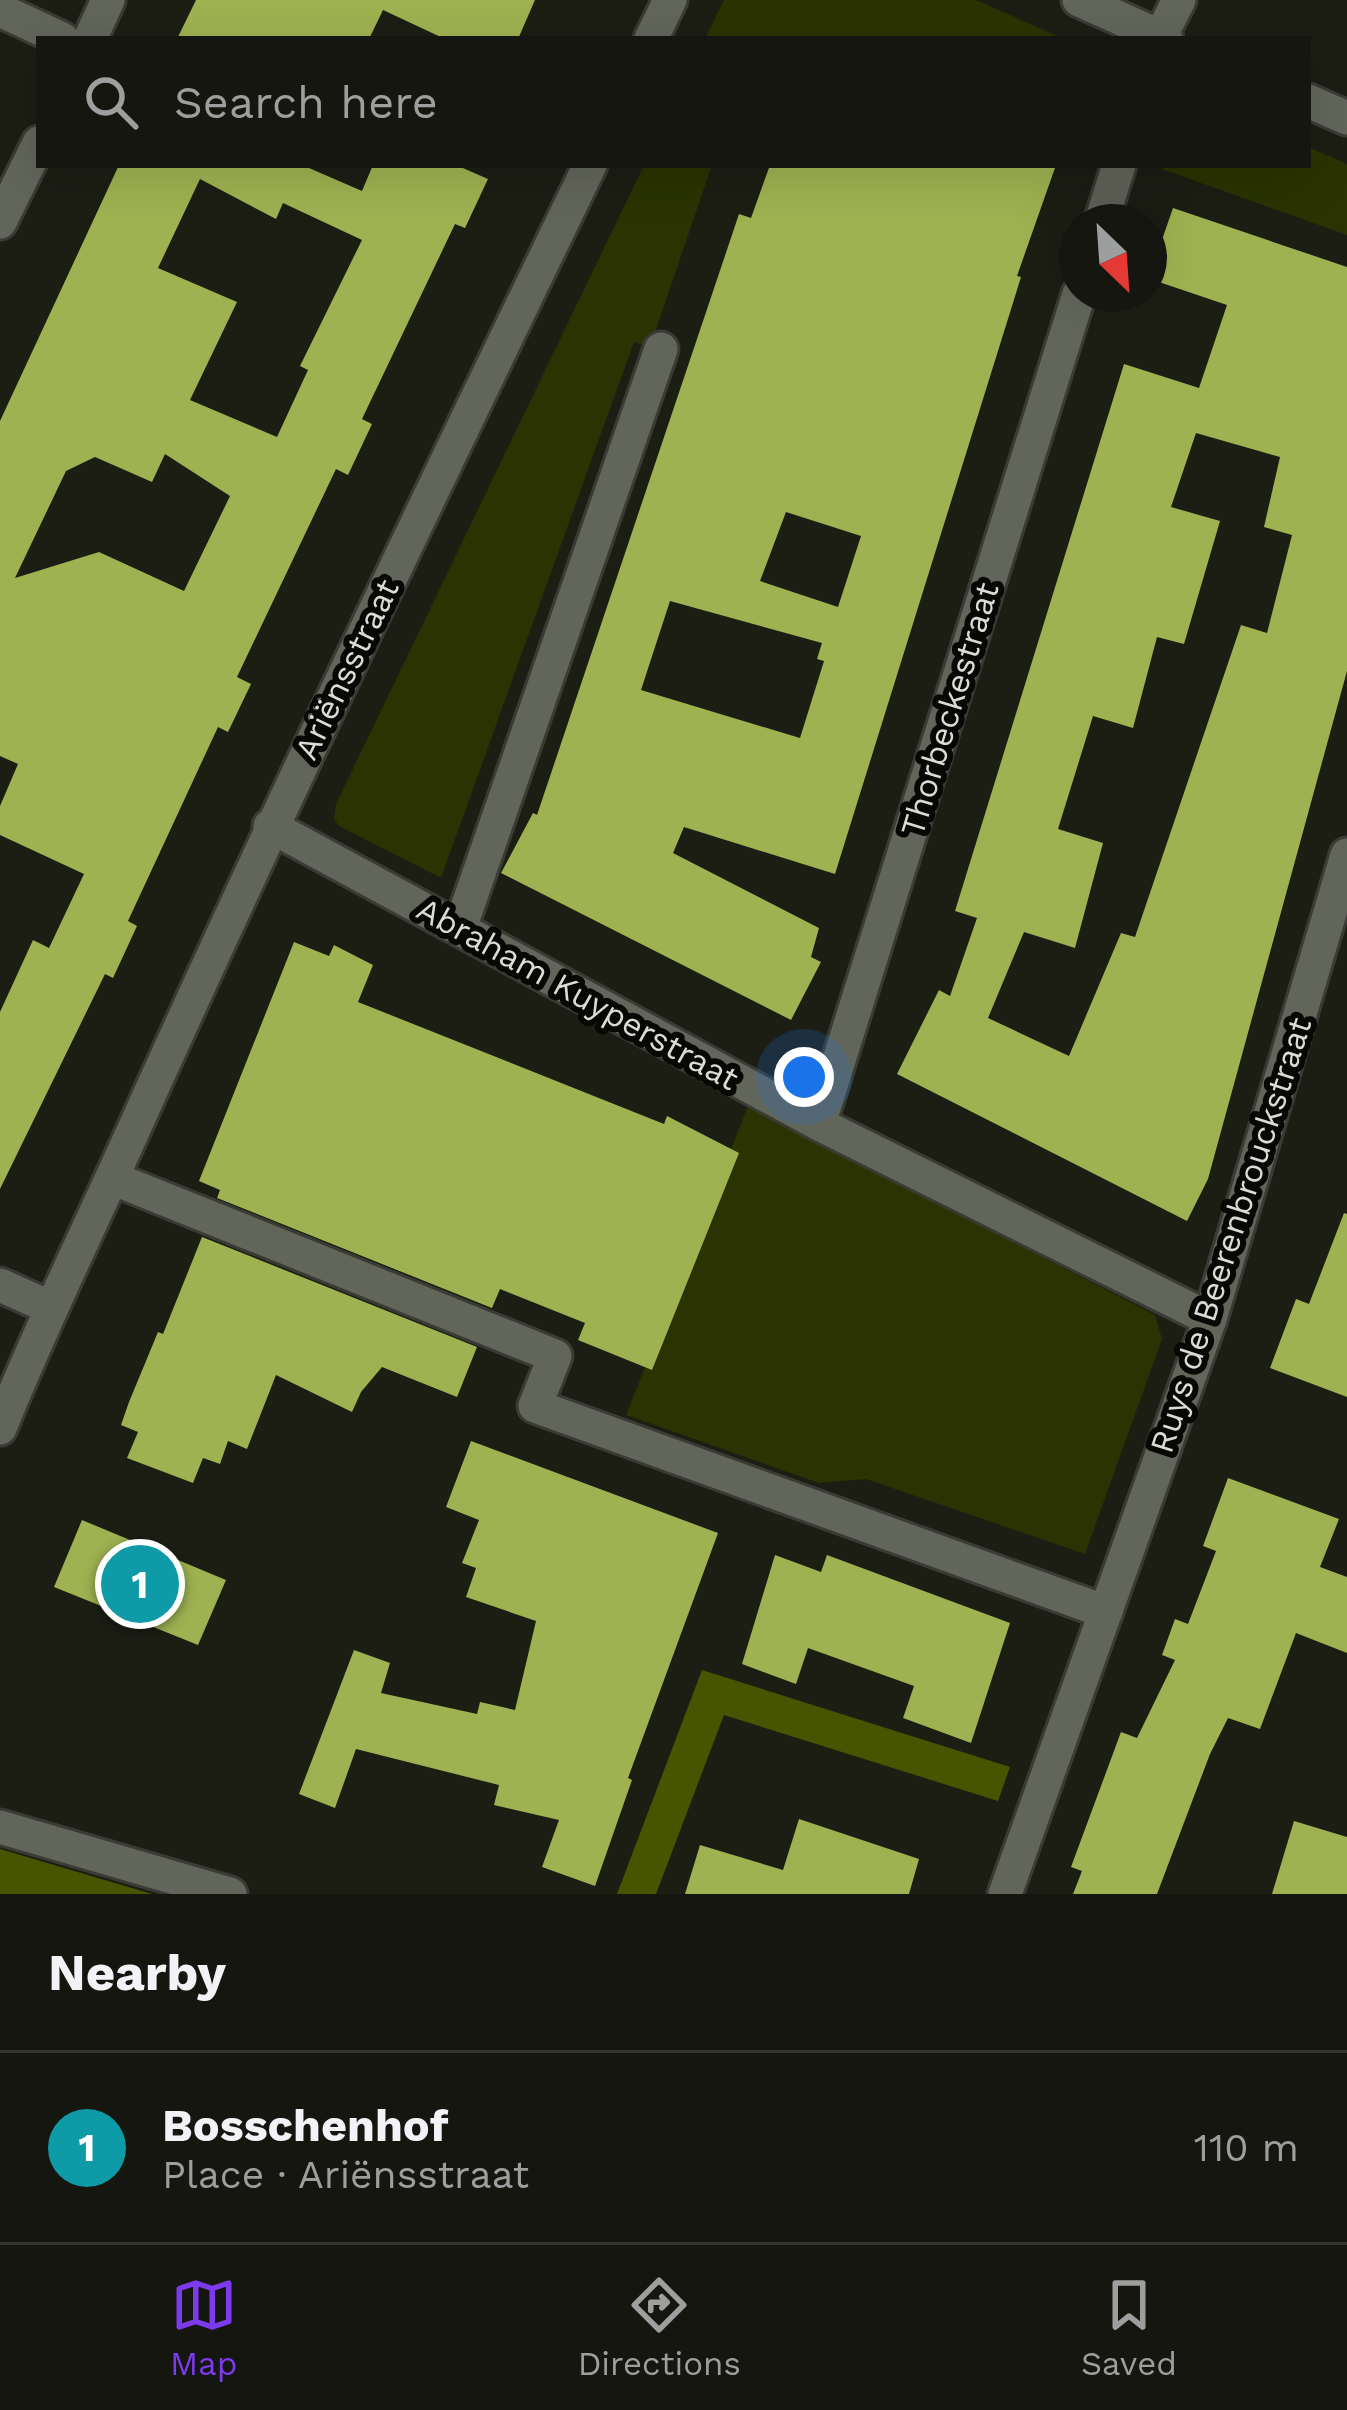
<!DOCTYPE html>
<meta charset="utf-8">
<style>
:root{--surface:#15160f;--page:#22231d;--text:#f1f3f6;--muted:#9d9f9e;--line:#34352f;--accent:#7c3aed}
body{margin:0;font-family:"Work Sans",sans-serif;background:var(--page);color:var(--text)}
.compass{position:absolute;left:1059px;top:204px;width:108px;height:108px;border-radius:50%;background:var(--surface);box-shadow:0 12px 48px #0002;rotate:155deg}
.you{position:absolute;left:804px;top:1077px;width:42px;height:42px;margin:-30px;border:9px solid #fff;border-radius:50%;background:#1a73e8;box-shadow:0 0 0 18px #1a73e833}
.badge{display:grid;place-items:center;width:78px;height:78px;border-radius:50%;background:var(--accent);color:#fff;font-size:39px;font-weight:700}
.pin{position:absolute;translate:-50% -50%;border:6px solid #fff;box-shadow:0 3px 12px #0006}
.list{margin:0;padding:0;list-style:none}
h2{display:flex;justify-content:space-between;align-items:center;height:156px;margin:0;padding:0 48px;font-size:51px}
h2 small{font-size:39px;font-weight:400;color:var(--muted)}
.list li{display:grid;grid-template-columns:78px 1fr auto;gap:36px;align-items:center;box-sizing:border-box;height:192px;padding:0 48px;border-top:3px solid var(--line)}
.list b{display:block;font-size:45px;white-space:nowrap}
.list p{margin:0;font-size:39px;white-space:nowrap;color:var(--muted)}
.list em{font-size:39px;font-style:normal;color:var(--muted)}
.icon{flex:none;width:66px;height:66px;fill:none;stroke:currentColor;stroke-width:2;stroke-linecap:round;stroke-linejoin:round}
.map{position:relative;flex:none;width:1347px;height:1894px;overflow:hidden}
.search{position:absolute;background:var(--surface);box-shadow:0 12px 48px #0002;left:36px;right:36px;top:36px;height:132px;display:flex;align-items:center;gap:30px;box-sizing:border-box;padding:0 42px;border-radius:0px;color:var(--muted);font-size:45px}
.sheet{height:348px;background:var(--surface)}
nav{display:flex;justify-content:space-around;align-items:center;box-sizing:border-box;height:168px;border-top:3px solid var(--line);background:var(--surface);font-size:33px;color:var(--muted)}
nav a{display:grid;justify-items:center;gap:6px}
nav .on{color:var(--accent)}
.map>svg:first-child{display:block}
</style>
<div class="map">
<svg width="1347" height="1894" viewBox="0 0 1347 1894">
<rect width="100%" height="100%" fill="#1c1e14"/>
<!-- green -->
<g fill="#2a3301">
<polygon points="724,0 976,0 1064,39 705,39"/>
<polygon points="1308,147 1347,164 1347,235 1162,169 1163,165 1308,165"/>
<polygon points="644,165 712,165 650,347 634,342 441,878 339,826 334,819 336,804"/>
<polygon points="748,1106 1155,1315 1162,1339 1085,1554 866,1479 819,1483 626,1415"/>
</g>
<!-- forest -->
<g fill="#475400">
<polygon points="702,1670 1010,1767 998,1801 724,1715 656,1894 617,1894"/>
<polygon points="0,1849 152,1894 0,1894"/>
</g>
<!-- building -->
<g fill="#9eb251" fill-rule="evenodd">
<polygon points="196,0 535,0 518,39 445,39 383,10 369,39 177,39"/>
<path d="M119 165H302L362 191 373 165H456L488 179 465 228 455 224 362 419 372 424 348 475 336 469 237 677 251 684 228 732 218 727 128 921 137 926 113 978 105 974 0 1189V1012L33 940 49 948 84 874 0 835V806L18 764 0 756V421ZM200 179 276 219 283 203 362 240 300 366 308 370 277 437 190 400 237 302 158 268ZM165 454 230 496 184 591 99 552 15 578 66 471 95 457 152 482Z"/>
<path d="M770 165H1056L1017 276 1021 277 835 874 684 827 673 853 819 928 811 957 821 962 791 1020 501 873 533 813 537 815 739 214 751 218ZM786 512 861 536 838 607 760 581ZM670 601 822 643 817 659 824 661 800 738 641 690Z"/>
<path d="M1173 208 1347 267V671L1208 1179 1187 1221 897 1074 939 990 950 996 977 918 955 911 1124 364 1199 388 1227 305 1153 280 1161 258 1156 257ZM1196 433 1280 457 1264 527 1292 535 1267 633 1241 625 1135 937 1121 933 1069 1056 988 1018 1024 932 1075 948 1103 843 1058 829 1093 716 1133 728 1157 637 1184 644 1220 521 1171 507Z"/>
<polygon points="294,942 329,956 334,945 373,965 358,1002 664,1124 667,1116 739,1153 652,1370 578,1340 585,1323 500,1289 492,1308 217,1198 220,1190 199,1181"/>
<polygon points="1344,1213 1347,1214 1347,1397 1270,1368 1296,1299 1309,1304"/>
<polygon points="202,1237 477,1347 457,1397 382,1367 361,1392 352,1412 276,1375 247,1449 228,1441 220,1464 203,1458 193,1483 127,1458 138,1432 121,1425 129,1402 158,1332 163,1334"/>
<polygon points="471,1441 718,1533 628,1778 632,1780 595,1886 542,1867 559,1820 494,1805 499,1785 356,1749 335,1808 299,1794 354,1650 390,1663 381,1693 477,1714 480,1702 515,1710 536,1621 466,1597 476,1568 462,1563 479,1520 446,1507"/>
<polygon points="1228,1478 1339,1519 1320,1567 1347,1577 1347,1653 1296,1633 1260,1729 1228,1718 1210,1754 1157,1894 1073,1894 1082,1871 1071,1867 1121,1732 1137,1738 1175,1660 1162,1655 1175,1619 1188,1624 1216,1551 1203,1546"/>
<polygon points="82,1520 226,1580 198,1645 54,1587"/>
<polygon points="775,1555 821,1572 827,1555 1010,1623 971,1743 903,1718 914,1686 808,1648 796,1684 742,1664"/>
<polygon points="799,1819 919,1859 909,1894 685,1894 700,1845 783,1870"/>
<polygon points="1294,1821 1347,1837 1347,1894 1272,1894"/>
</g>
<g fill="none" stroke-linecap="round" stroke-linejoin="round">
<defs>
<g id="minor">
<polyline points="1079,0 1166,39"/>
<polyline points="0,10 62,39"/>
<polyline points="90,39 108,0"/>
<polyline points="651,39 670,0"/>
<polyline points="1159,39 1179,0"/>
<polyline points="1308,101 1347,118"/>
<polyline points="0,222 39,143"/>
<polyline points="1101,222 1119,165"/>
<polyline points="270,826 819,1124 1210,1319"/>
<polyline points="460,928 661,349"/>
<polyline points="819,1124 1079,294"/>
<polyline points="112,1178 555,1356 535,1406 1106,1612"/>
<polyline points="0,1285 49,1307"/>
<path d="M0 1428C41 1326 89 1229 134 1129 280 804 435 485 590 165"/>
<polyline points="0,1827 230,1894"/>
<polyline points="1005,1894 1210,1319 1347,855"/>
</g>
</defs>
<!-- minor casing -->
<use href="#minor" stroke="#393b34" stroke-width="39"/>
<!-- minor -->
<use href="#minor" stroke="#626559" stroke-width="33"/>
</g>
<g text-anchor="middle" stroke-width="12" stroke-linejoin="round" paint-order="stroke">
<!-- street labels -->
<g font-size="33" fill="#d9dbd4" stroke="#070804">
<text transform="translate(346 669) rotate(-64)" y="12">Ariënsstraat</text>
<text transform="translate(949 709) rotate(-73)" y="12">Thorbeckestraat</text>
<text transform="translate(578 993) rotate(29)" y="12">Abraham Kuyperstraat</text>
<text transform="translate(1230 1235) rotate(-72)" y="12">Ruys de Beerenbrouckstraat</text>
</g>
</g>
</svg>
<svg class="compass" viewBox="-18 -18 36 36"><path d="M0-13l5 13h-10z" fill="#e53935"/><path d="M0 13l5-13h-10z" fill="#9d9f9e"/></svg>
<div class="you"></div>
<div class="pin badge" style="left:140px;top:1584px;background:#0f9aa8">1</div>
<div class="search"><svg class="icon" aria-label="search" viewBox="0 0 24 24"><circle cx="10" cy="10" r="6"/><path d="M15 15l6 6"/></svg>Search here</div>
</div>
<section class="sheet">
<h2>Nearby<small></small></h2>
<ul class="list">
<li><span class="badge" style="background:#0f9aa8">1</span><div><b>Bosschenhof</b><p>Place · Ariënsstraat</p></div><em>110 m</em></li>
</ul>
</section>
<nav>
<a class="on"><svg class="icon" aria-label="map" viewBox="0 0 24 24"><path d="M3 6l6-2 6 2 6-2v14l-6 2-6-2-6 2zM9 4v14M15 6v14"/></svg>Map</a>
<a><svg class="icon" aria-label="directions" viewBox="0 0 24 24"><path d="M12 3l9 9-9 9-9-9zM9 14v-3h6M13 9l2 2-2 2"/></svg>Directions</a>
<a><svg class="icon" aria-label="saved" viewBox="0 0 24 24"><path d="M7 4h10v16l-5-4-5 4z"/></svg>Saved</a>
</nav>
